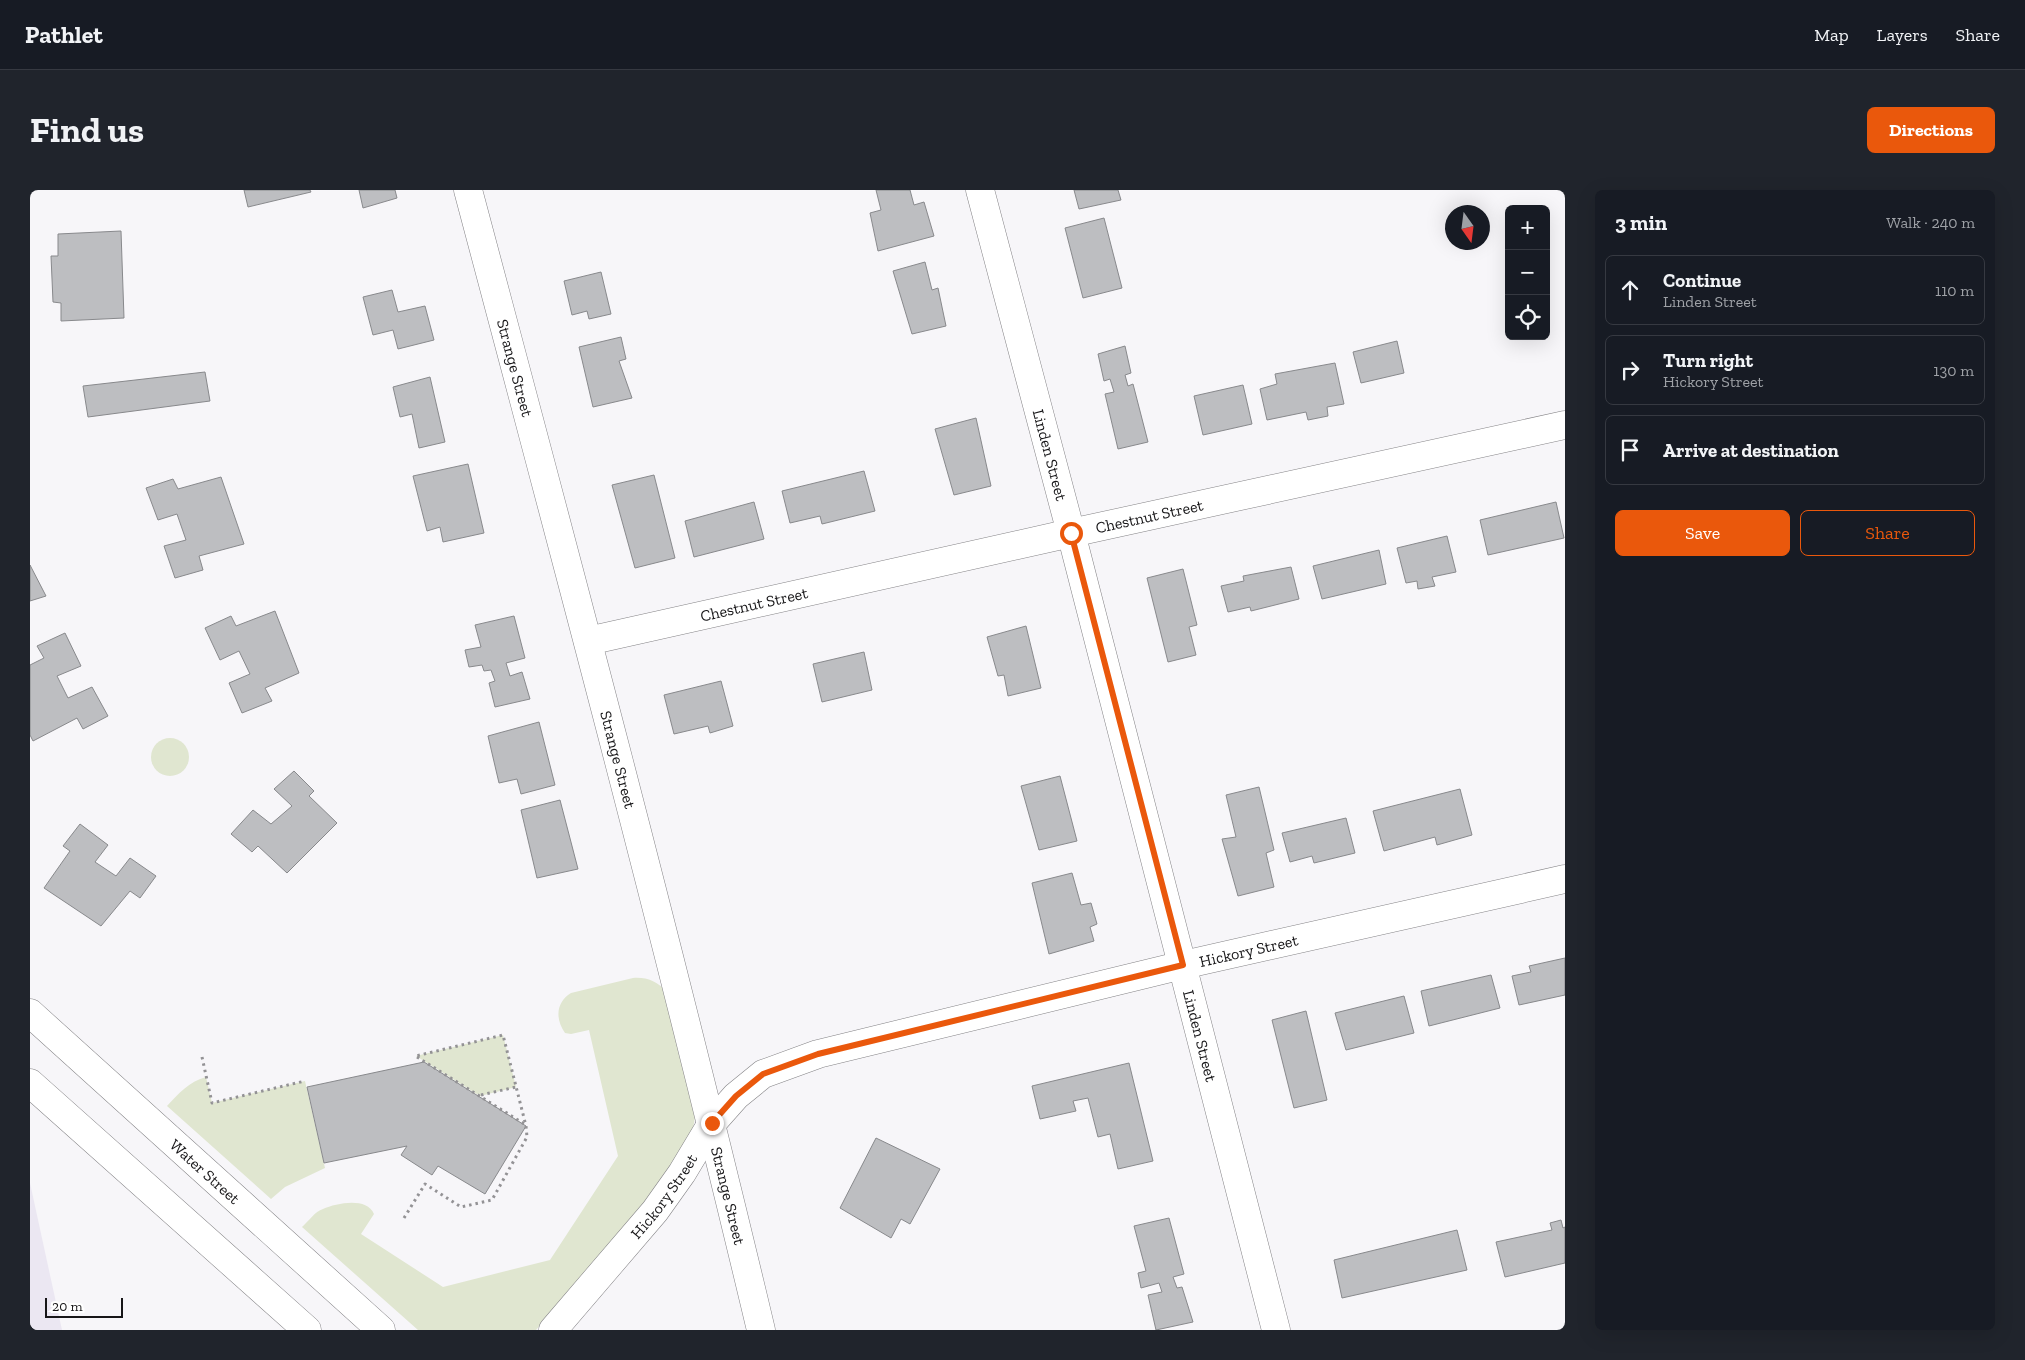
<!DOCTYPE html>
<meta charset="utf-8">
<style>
:root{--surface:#171b24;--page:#20242c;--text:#f1f3f6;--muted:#9ea1a6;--line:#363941;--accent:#ea580c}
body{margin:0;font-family:"Zilla Slab",serif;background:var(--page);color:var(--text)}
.controls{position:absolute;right:15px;top:15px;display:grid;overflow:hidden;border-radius:8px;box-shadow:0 5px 20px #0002}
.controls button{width:45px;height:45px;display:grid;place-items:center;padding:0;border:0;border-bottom:1px solid var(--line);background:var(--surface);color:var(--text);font:25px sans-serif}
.compass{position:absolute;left:1415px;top:15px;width:45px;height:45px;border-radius:50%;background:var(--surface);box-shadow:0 5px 20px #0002;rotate:166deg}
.scale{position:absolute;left:15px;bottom:12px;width:78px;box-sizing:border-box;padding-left:5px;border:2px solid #171618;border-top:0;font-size:14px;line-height:18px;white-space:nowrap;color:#171618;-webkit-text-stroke:4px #fff;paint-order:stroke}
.stop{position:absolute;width:15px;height:15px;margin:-11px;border:4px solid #ea580c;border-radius:50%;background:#fff}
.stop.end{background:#ea580c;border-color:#fff;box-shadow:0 1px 5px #0008}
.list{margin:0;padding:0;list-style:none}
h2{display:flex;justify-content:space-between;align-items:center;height:65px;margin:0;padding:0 20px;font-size:21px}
h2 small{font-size:16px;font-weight:400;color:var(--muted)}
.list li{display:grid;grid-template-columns:32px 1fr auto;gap:15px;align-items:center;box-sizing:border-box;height:70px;margin:0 10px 10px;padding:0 10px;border:1px solid var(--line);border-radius:8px}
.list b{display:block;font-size:19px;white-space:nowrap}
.list p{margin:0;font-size:16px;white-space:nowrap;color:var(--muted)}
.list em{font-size:16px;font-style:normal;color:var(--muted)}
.actions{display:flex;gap:10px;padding:15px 20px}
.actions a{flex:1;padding:11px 0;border:1px solid var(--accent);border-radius:8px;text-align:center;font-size:18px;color:var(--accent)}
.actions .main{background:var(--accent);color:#fff}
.icon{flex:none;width:28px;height:28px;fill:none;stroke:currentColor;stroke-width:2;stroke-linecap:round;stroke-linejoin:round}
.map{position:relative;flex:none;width:1535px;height:1140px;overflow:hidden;border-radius:8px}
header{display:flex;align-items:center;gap:30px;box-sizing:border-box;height:70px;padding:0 25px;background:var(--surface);border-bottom:1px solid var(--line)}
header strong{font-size:24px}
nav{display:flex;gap:28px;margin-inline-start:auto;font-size:18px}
.intro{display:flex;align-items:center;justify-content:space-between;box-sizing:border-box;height:120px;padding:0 30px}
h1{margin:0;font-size:35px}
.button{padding:12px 22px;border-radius:8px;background:var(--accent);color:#fff;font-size:18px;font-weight:700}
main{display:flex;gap:30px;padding:0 30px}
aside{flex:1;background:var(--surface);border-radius:8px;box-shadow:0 5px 20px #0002}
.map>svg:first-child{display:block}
</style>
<header>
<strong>Pathlet</strong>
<nav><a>Map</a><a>Layers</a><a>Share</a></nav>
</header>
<div class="intro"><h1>Find us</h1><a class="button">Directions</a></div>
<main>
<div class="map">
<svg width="1535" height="1140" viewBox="0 0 1535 1140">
<rect width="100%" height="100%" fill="#f7f6f9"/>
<!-- built -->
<polygon fill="#ebe7f2" points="0,993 32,1140 0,1140"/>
<!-- green -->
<g fill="#e0e6d0">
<circle cx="140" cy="567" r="19"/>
<path d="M603 788C617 787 626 791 636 801L666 921 662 945 646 975 506 1140H388L272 1037C278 1032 285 1021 293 1019 307 1013 337 1007 344 1024L331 1044 413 1097 520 1070 588 966 559 840 541 844 535 843C525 829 526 812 541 803Z"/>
<polygon points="473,845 486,897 450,906 386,866"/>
<path d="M176 887 182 913 275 891 295 978 255 997 241 1009 137 916C148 904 160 891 176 887Z"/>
</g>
<!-- building -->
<g fill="#bdbec1" stroke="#88898c">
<polygon points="214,0 280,0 281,2 218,17"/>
<polygon points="329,0 365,0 367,8 333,18"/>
<polygon points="846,0 880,0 884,15 894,12 904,46 848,61 840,23 851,20"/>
<polygon points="1044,0 1088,0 1091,10 1049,19"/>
<polygon points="1074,28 1092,98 1053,108 1035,38"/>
<polygon points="91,41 94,128 31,131 31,113 23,112 21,66 28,66 28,44"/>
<polygon points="895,72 902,100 908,98 916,136 882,144 863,81"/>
<polygon points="571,82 581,124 559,129 557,121 542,125 534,91"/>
<polygon points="362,100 368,122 395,116 404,150 368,159 363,140 343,145 333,107"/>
<polygon points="591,147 596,169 589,171 602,208 563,217 549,157"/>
<polygon points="1367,151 1374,183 1331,193 1323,162"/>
<polygon points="1095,156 1101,183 1095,185 1098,196 1103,194 1118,252 1088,259 1075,204 1084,202 1080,189 1074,191 1068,164"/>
<polygon points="1305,173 1314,214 1297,217 1298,226 1278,230 1276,222 1237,230 1230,199 1247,194 1245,184"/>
<polygon points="175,182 180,211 58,227 53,196"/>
<polygon points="400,187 415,252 389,258 382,224 370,227 363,197"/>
<polygon points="1213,195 1222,234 1173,245 1164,206"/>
<polygon points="946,228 961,296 924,305 905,239"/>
<polygon points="438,274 454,343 413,352 410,337 397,341 383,286"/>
<polygon points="834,281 845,321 792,334 790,326 760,333 752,301"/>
<polygon points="624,285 645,368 605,378 582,295"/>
<polygon points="191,287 214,354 169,366 173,380 145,388 134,356 156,350 147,324 128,330 116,298 143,289 148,299"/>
<polygon points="724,312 734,349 664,367 655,331"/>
<polygon points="1526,312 1534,348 1458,365 1450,330"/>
<polygon points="1417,346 1426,382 1402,387 1405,396 1388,399 1387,391 1376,393 1367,358"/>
<polygon points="1349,360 1356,394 1292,409 1283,376"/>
<polygon points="0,375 16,406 0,411"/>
<polygon points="1261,377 1269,409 1221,421 1220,417 1198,422 1191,396 1214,391 1213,386"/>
<polygon points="1153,379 1167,435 1159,437 1166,465 1138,472 1117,388"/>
<polygon points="245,421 269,483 235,498 242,511 212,523 199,493 220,484 209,461 190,470 175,438 201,426 206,436"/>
<polygon points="484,426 495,468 476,473 480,486 492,482 500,509 465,517 459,493 465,491 461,480 454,481 452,475 439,477 435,460 451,457 445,435"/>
<polygon points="996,436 1011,498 978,506 974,485 968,486 957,447"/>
<polygon points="35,443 51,476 27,486 38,508 62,497 78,526 53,539 47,528 3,551 0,545 0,475 14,468 7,456"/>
<polygon points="834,462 842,500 792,512 783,474"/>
<polygon points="691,491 703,536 680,543 678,536 644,544 634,505"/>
<polygon points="509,532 525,595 491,604 487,589 469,593 458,546"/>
<polygon points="264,581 284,601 279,606 307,633 257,683 228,656 222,662 201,644 223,620 241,634 262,616 244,599"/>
<polygon points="1030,586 1047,651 1009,660 991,596"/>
<polygon points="1229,597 1244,660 1236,663 1244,697 1208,706 1192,649 1206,647 1196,605"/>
<polygon points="1430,599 1442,645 1407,655 1405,647 1354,661 1343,621"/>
<polygon points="530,610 548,679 507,688 491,620"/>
<polygon points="1316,628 1325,663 1284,673 1282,666 1260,672 1252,643"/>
<polygon points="50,634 78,655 65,672 86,686 100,668 126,686 110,708 100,701 71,736 14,698 40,661 33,656"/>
<polygon points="1042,683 1051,715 1061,713 1067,734 1060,737 1064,751 1019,764 1002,693"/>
<polygon points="1535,768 1535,805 1489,815 1482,786 1501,782 1499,776"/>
<polygon points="1461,785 1470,818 1399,836 1391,801"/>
<polygon points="1374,806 1384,843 1316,860 1305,823"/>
<polygon points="1276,821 1297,910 1264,918 1242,830"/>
<polygon points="394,872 496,936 455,1004 408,976 402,985 371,965 377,956 294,973 277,897"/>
<polygon points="1099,873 1123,971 1088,979 1080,944 1068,947 1058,908 1043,911 1046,921 1010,929 1002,896"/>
<polygon points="846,948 910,979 880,1034 871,1029 861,1048 810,1018"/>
<polygon points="1139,1028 1154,1084 1143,1087 1147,1098 1152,1097 1163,1132 1126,1140 1118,1105 1132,1102 1129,1093 1111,1098 1108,1083 1116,1081 1104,1036"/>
<polygon points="1531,1030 1533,1038 1535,1037 1535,1073 1475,1087 1466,1052 1522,1040 1520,1033"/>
<polygon points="1427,1040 1437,1080 1312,1108 1304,1070"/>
</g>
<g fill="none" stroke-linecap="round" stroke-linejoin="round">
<defs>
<g id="street">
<path id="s1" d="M438 0C539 379 640 758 731 1140"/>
<path id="s2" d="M950 0 1041 343 1246 1140"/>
<path id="s3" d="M558 451 1041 343 1535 235"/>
<path id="s4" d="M523 1140 625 1021 652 983 682 933 706 906 733 884 788 864 1153 775 1535 689"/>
</g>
<g id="secondary">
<path id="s5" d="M0 823 351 1140"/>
<polyline points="0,893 277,1140"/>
</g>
</defs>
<!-- street casing -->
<use href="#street" stroke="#848386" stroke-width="29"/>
<!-- secondary casing -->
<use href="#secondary" stroke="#848386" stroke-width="29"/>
<!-- path -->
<g stroke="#939295" stroke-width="3" stroke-dasharray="2.5 4" stroke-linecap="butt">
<polyline points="172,867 182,913 275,891"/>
<polyline points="387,867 496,935"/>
<polyline points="451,905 486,897"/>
<polyline points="374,1028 395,994 431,1017 462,1010 497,947 496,936 473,845 386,866"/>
</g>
<!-- street -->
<use href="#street" stroke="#fff" stroke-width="28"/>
<!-- secondary -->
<use href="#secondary" stroke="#fff" stroke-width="28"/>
</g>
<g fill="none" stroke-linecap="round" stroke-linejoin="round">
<!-- route -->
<polyline stroke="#ea580c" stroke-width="6" points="682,933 706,906 733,884 788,864 1153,775 1041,343"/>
</g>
<g text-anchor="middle" stroke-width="4" stroke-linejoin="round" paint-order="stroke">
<!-- street labels -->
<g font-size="16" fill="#171618" stroke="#fff">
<text dy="6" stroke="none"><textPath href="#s1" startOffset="184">Strange Street</textPath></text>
<text dy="6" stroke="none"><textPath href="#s2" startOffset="274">Linden Street</textPath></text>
<text dy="6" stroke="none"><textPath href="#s3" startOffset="575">Chestnut Street</textPath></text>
<text dy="6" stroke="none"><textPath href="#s3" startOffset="170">Chestnut Street</textPath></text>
<text dy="6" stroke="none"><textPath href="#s1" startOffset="589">Strange Street</textPath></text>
<text dy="6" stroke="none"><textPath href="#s4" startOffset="834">Hickory Street</textPath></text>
<text dy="6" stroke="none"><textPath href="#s2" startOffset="874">Linden Street</textPath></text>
<text dy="6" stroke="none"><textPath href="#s5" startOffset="236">Water Street</textPath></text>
<text dy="6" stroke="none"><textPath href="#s4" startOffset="174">Hickory Street</textPath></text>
<text dy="6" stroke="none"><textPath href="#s1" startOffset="1039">Strange Street</textPath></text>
</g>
</g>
</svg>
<div class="controls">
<button>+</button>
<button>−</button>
<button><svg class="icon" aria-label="locate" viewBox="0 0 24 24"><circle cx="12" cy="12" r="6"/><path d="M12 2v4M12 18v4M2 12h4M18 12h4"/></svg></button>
</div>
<svg class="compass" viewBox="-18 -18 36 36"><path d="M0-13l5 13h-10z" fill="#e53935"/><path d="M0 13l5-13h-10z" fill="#9ea1a6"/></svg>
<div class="scale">20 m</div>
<div class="stop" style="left:1041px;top:343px"></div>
<div class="stop end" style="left:682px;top:933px"></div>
</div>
<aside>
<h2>3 min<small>Walk · 240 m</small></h2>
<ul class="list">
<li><svg class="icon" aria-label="ahead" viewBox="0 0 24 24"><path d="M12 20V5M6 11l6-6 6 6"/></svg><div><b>Continue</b><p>Linden Street</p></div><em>110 m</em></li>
<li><svg class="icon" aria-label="right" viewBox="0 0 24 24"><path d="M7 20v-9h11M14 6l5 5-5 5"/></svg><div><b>Turn right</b><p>Hickory Street</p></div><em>130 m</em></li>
<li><svg class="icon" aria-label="arrive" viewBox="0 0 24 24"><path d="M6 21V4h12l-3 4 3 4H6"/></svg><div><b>Arrive at destination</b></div></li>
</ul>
<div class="actions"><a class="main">Save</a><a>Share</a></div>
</aside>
</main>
